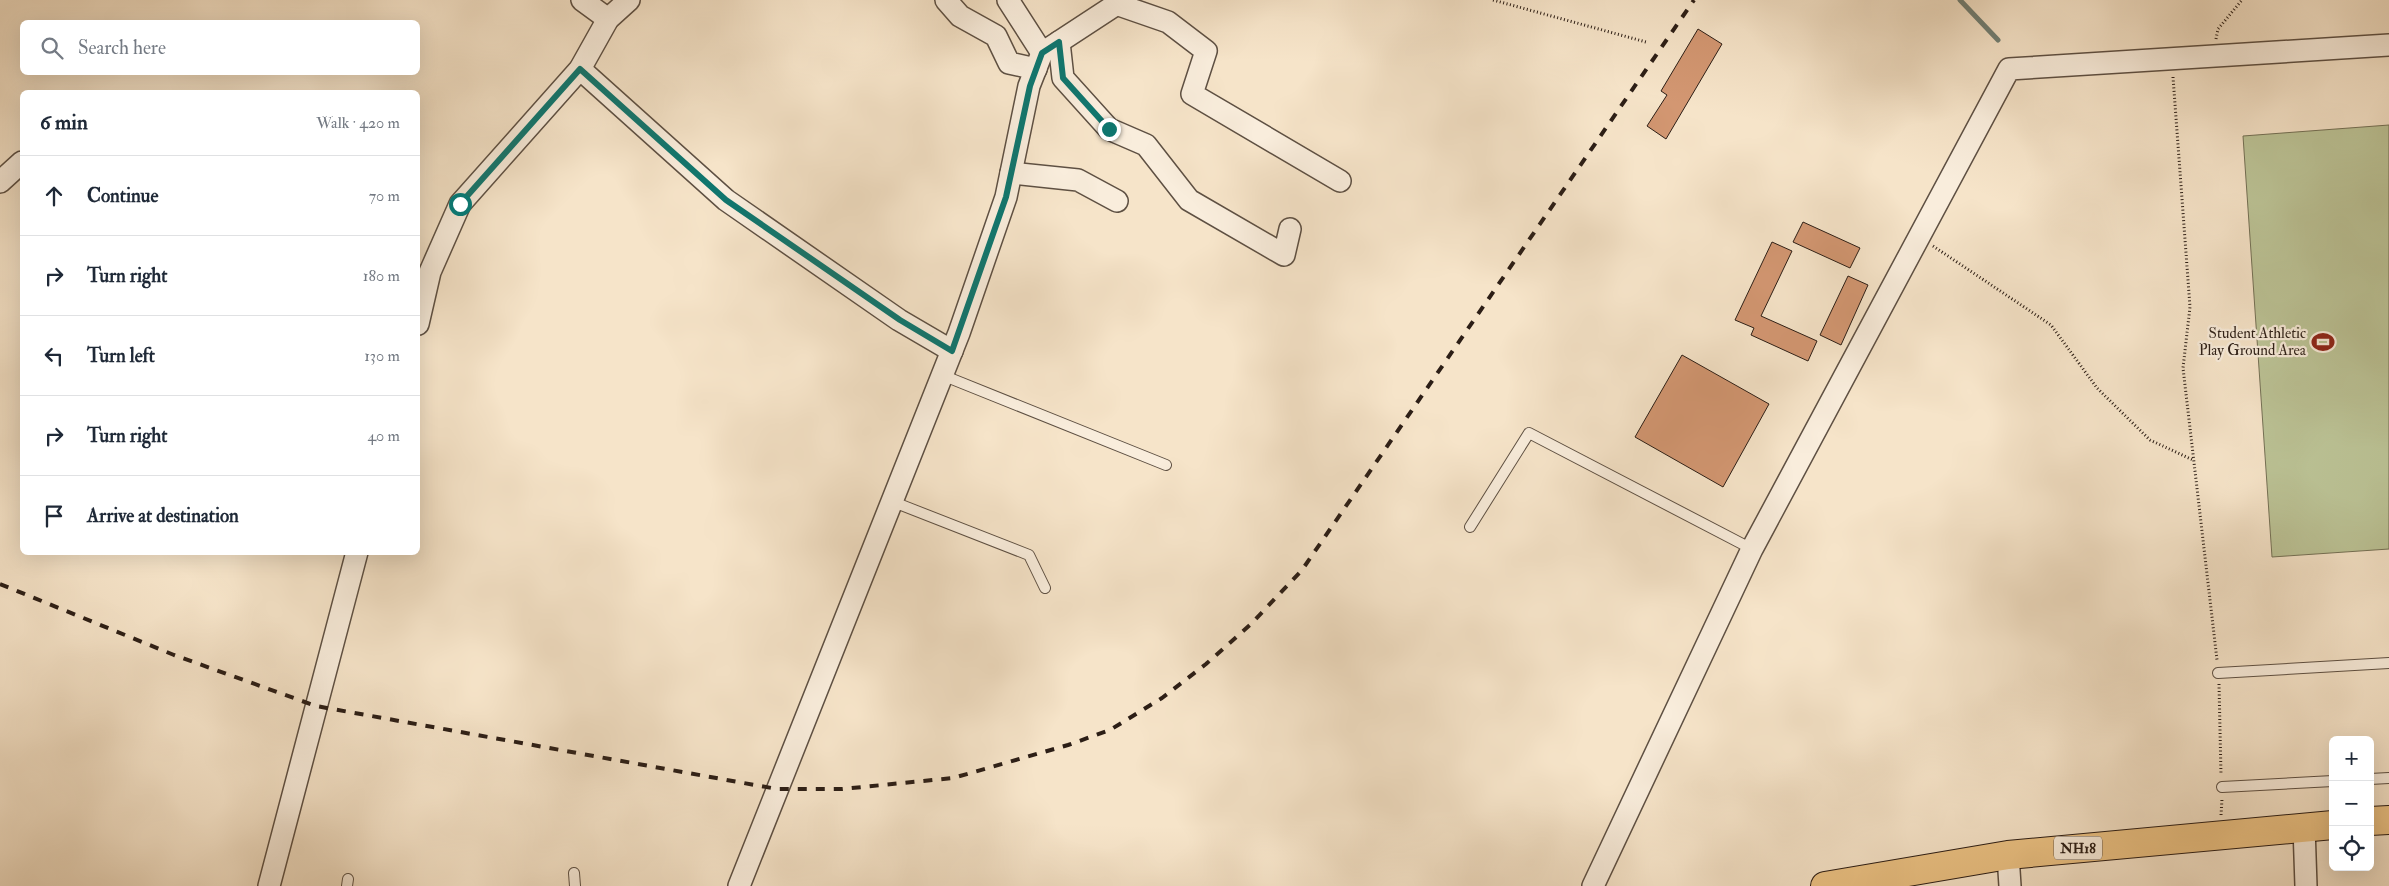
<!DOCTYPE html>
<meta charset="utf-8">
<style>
:root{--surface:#fff;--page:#f2f2f3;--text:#1f2937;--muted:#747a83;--line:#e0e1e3}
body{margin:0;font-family:"IM FELL Double Pica",serif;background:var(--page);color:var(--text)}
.controls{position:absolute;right:15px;bottom:15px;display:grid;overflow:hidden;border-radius:8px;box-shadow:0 5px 20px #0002}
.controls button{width:45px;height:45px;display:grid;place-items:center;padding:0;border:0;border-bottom:1px solid var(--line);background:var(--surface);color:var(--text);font:25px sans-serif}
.stop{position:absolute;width:15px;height:15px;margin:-11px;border:4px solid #0f766e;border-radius:50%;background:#fff}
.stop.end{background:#0f766e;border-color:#fff;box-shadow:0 1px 5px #0008}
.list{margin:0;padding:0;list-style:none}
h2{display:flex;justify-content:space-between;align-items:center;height:65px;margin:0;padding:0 20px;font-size:21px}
h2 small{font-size:16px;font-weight:400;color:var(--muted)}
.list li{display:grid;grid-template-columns:32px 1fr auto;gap:15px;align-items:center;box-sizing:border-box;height:80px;padding:0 20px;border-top:1px solid var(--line)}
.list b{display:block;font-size:19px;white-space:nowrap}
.list em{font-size:16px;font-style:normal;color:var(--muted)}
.icon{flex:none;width:28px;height:28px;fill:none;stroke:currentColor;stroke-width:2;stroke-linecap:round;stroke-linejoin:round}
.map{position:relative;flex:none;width:2389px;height:886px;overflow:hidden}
.search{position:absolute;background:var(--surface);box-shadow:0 5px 20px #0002;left:20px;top:20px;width:400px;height:55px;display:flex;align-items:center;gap:12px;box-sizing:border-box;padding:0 18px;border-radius:8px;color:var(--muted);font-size:19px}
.panel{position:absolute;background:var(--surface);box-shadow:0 5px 20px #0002;left:20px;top:90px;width:400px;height:465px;border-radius:8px}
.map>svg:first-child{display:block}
</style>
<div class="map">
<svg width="2389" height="886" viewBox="0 0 2389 886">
<rect width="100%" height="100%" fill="#f6e4c9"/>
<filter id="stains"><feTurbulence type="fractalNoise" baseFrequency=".004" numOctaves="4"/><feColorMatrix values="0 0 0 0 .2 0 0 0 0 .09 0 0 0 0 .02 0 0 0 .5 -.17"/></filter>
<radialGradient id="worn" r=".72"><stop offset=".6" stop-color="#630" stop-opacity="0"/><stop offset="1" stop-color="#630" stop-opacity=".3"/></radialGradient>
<!-- green -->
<polygon fill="#bcc497" stroke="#747156" points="2389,125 2389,549 2272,557 2243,136"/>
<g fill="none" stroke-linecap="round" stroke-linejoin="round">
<!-- stream -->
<polyline stroke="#707f75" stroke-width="5" points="1960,0 1998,40"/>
</g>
<!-- building -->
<g fill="#d39772" stroke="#2c1e16">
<polygon points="1698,29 1722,44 1666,139 1647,126 1667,95 1661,91"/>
<polygon points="1803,222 1860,248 1850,268 1793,242"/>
<polygon points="1772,242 1792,251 1761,316 1817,341 1808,361 1751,335 1754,328 1735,320"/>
<polygon points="1848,276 1868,285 1841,345 1820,335"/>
<polygon points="1682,355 1769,404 1723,487 1635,437"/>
</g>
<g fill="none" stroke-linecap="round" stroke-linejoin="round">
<defs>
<g id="lane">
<polyline points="942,375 1166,465"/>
<polyline points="891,501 1029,555 1045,588"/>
<polyline points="1470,527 1529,433 1752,549"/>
<polyline points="2218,673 2389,663"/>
<polyline points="2370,779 2389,778"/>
<polyline points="2222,787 2333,781"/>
<polyline points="574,873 575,886"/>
<polyline points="347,886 348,879"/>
</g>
<g id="street">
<polyline points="582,0 608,19"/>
<polyline points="946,0 960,16 996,36 1009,63 1036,69"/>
<polyline points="1008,0 1042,53"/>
<polyline points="1116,4 1168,22 1206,51 1192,94 1340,181"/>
<polyline points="1059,42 1063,78 1109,129 1146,145 1189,200 1284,255 1290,229"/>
<polyline points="580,69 726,200 899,320 952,351"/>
<polyline points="1011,173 1078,180 1117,201"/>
<polyline points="0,182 22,162"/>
<polyline points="418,324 430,272 460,204 580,69 608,19 629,0"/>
<polyline points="2304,827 2306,886"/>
<polyline points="2008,855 2010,886"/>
<polyline points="269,886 357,552"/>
<polyline points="739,886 959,333 1006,197 1029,86 1042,53 1123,0"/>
<polyline points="1593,886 1752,549 2009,69 2389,45"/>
</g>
<g id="highway">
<polyline points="2370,821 2389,820"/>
<polyline points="1825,886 2008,855 2333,825"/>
</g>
</defs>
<!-- lane casing -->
<use href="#lane" stroke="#5e5043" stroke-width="12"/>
<!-- street casing -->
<use href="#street" stroke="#5e5043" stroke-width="24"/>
<!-- highway casing -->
<use href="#highway" stroke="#2c1e16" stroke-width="30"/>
<!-- path -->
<g stroke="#2c1e16" stroke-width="3" stroke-dasharray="1 2.5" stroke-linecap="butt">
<polyline points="1493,0 1646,42"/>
<polyline points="2216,39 2218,29 2242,0"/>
<polyline points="2173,77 2190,307 2183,368 2217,660"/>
<polyline points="1933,246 2051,325 2097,388 2150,440 2193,460"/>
<polyline points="2219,684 2221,775"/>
<polyline points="2221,815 2222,799"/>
</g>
<!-- lane -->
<use href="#lane" stroke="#f9eddc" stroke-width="10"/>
<!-- street -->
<use href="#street" stroke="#f9eddc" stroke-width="21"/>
<!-- highway -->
<use href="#highway" stroke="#ebc284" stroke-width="28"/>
<!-- rail -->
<polyline stroke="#2c1e16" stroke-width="4" stroke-dasharray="9 9" stroke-linecap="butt" points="0,584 174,655 316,706 777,789 842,789 953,778 1068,745 1110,730 1162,698 1206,664 1251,624 1302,570 1694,0"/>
</g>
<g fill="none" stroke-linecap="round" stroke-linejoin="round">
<!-- route -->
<polyline stroke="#0f766e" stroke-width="6" points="460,204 580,69 726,200 900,320 952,351 1006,197 1030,86 1042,53 1059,42 1063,78 1109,129"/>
</g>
<!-- icons -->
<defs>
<symbol id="stadium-bare" viewBox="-9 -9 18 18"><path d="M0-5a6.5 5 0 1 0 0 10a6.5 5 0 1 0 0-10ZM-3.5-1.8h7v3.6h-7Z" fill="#8f2418" stroke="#f9eddc" stroke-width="2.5" paint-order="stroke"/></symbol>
</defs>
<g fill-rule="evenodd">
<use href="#stadium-bare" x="2307" y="326" width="32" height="32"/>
</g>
<g text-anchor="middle" stroke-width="4.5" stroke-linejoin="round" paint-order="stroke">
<!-- shield labels -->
<rect fill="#f9eddc" stroke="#6a5c51" stroke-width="1" x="2054" y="836.5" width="48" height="23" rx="4"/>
<g font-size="14" font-weight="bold" fill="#2c1e16">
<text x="2078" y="853">NH18</text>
</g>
<!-- poi labels -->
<g font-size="15" fill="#2c1e16" stroke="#f9eddc" text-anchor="end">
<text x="2306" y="338">Student Athletic<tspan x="2306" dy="17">Play Ground Area</tspan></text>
</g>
</g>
<rect width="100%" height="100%" filter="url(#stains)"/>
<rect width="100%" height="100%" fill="url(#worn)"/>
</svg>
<div class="controls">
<button>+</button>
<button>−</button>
<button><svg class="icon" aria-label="locate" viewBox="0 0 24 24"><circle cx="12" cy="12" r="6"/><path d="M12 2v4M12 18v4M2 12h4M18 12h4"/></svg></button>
</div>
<div class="stop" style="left:460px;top:204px"></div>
<div class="stop end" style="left:1109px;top:129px"></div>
<div class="search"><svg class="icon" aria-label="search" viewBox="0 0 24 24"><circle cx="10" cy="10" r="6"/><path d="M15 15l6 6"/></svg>Search here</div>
<section class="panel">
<h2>6 min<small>Walk · 420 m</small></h2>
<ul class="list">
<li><svg class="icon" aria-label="ahead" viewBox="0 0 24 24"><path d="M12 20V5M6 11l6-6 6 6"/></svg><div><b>Continue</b></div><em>70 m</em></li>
<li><svg class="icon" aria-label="right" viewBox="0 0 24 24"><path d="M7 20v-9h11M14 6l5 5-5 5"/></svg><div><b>Turn right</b></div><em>180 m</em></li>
<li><svg class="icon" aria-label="left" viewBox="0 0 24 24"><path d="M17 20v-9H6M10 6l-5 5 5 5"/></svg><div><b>Turn left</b></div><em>130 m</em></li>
<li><svg class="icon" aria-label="right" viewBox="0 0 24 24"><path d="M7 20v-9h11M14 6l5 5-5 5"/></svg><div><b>Turn right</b></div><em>40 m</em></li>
<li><svg class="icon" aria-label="arrive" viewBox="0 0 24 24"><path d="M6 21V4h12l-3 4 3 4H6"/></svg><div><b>Arrive at destination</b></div></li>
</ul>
</section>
</div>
